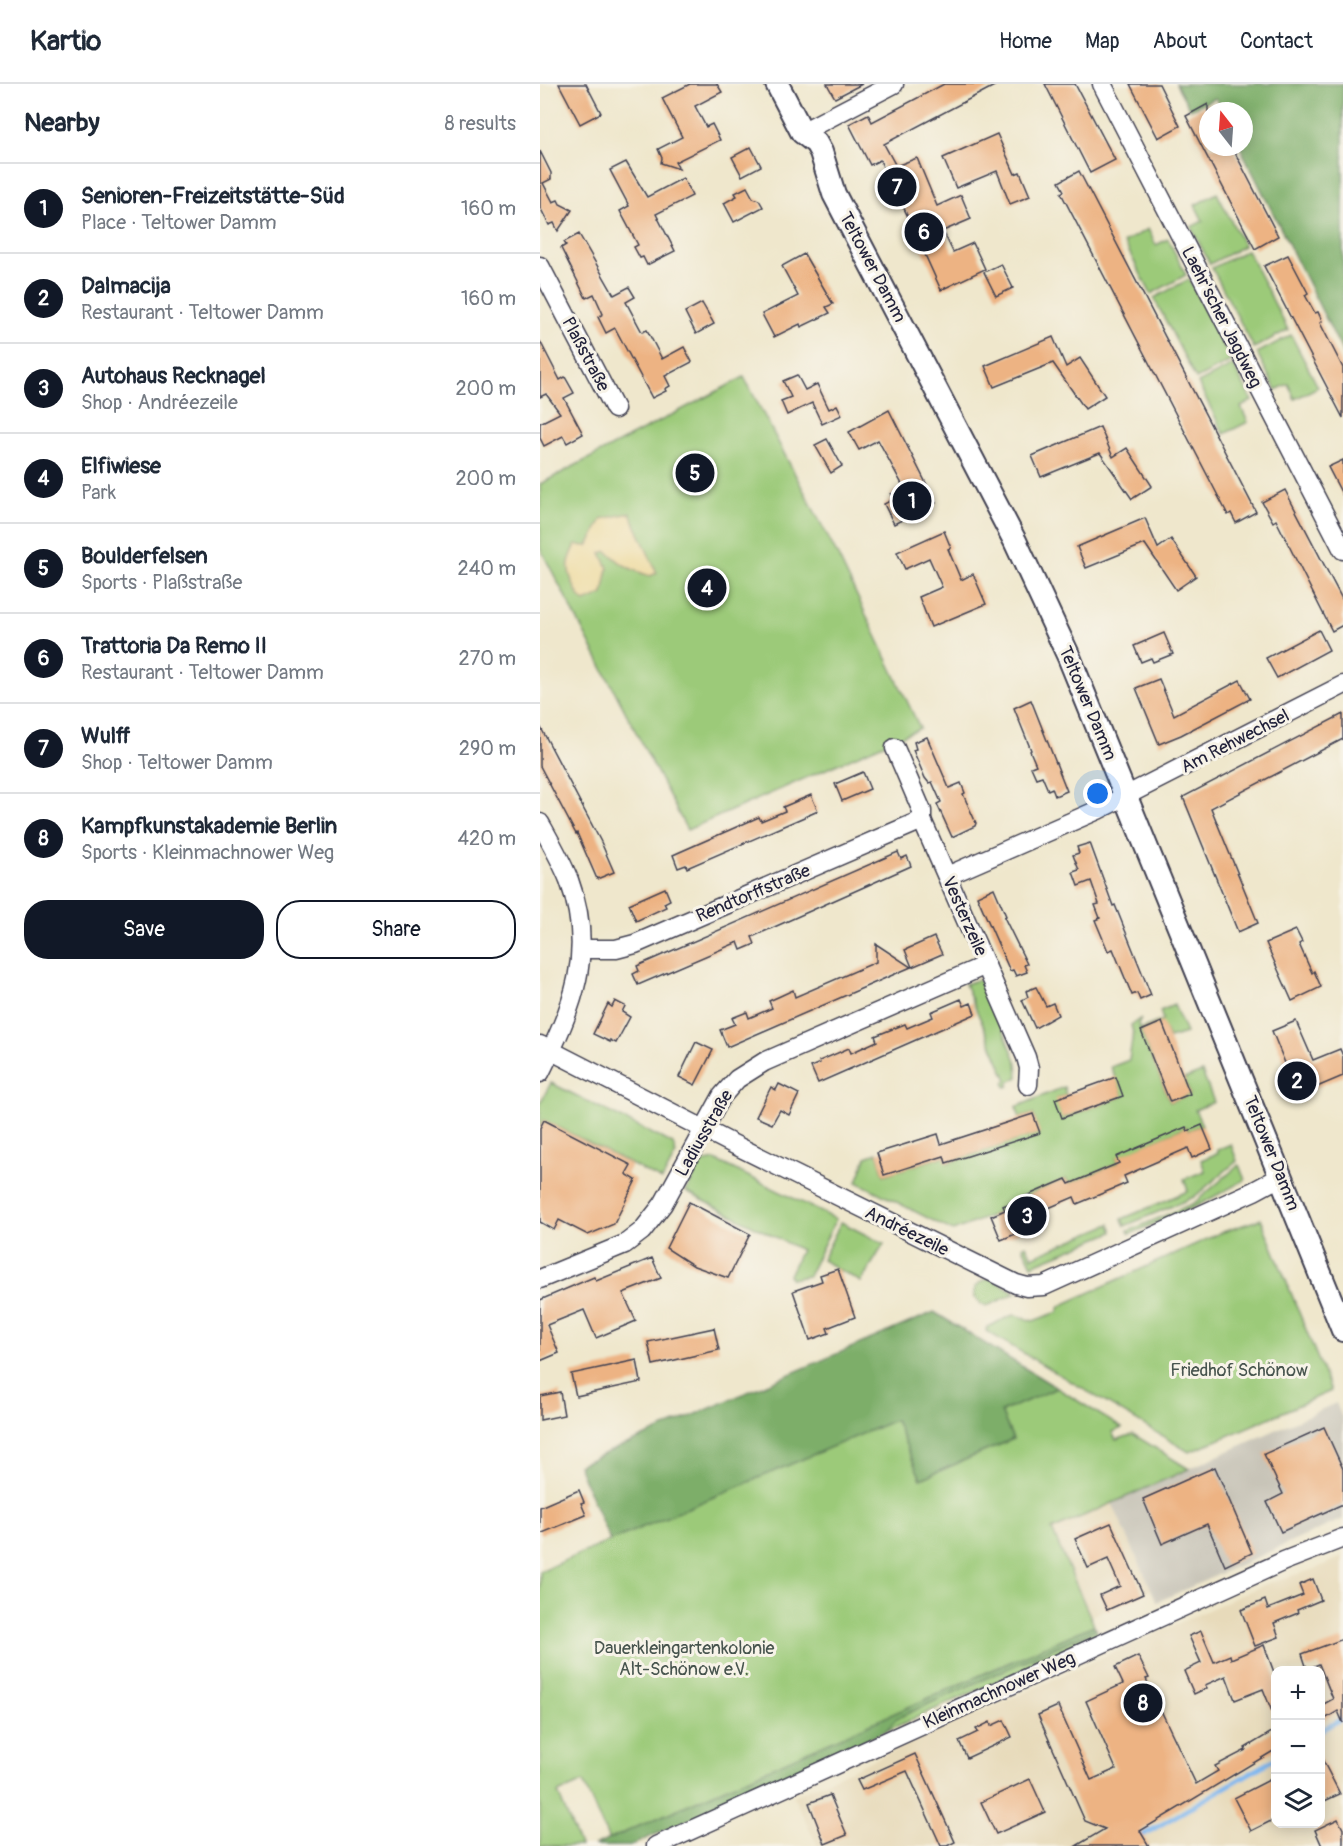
<!DOCTYPE html>
<meta charset="utf-8">
<style>
:root{--surface:#fff;--page:#f2f2f3;--text:#1f2937;--muted:#747a83;--line:#e0e1e3;--accent:#111827}
body{margin:0;font-family:Pangolin,sans-serif;background:var(--page);color:var(--text)}
.controls{position:absolute;right:18px;bottom:18px;display:grid;overflow:hidden;border-radius:12px;box-shadow:0 3px 15px #0003}
.controls button{width:54px;height:54px;display:grid;place-items:center;padding:0;border:0;border-bottom:2px solid var(--line);background:var(--surface);color:var(--text);font:30px sans-serif}
.compass{position:absolute;left:659px;top:18px;width:54px;height:54px;border-radius:50%;background:var(--surface);box-shadow:0 3px 15px #0003;rotate:343deg}
.you{position:absolute;left:558px;top:710px;width:21px;height:21px;margin:-15px;border:4px solid #fff;border-radius:50%;background:#1a73e8;box-shadow:0 0 0 9px #1a73e833}
.badge{display:grid;place-items:center;width:39px;height:39px;border-radius:50%;background:var(--accent);color:#fff;font-size:20px;font-weight:700}
.pin{position:absolute;translate:-50% -50%;border:3px solid #fff;box-shadow:0 2px 6px #0006}
.list{margin:0;padding:0;list-style:none}
h2{display:flex;justify-content:space-between;align-items:center;height:78px;margin:0;padding:0 24px;font-size:26px}
h2 small{font-size:20px;font-weight:400;color:var(--muted)}
.list li{display:grid;grid-template-columns:39px 1fr auto;gap:18px;align-items:center;box-sizing:border-box;height:90px;padding:0 24px;border-top:2px solid var(--line)}
.list b{display:block;font-size:22px;white-space:nowrap}
.list p{margin:0;font-size:20px;white-space:nowrap;color:var(--muted)}
.list em{font-size:20px;font-style:normal;color:var(--muted)}
.actions{display:flex;gap:12px;padding:18px 24px}
.actions a{flex:1;padding:14px 0;border:2px solid var(--accent);border-radius:24px;text-align:center;font-size:21px;color:var(--accent)}
.actions .main{background:var(--accent);color:#fff}
.icon{flex:none;width:33px;height:33px;fill:none;stroke:currentColor;stroke-width:2;stroke-linecap:round;stroke-linejoin:round}
.map{position:relative;flex:none;width:803px;height:1762px;overflow:hidden}
header{display:flex;align-items:center;gap:36px;box-sizing:border-box;height:84px;padding:0 30px;background:var(--surface);border-bottom:2px solid var(--line)}
header strong{font-size:28px}
nav{display:flex;gap:33px;margin-inline-start:auto;font-size:21px}
main{display:flex}
aside{flex:1;background:var(--surface)}
.map>svg:first-child{display:block}
</style>
<header>
<strong>Kartio</strong>
<nav><a>Home</a><a>Map</a><a>About</a><a>Contact</a></nav>
</header>
<main>
<aside>
<h2>Nearby<small>8 results</small></h2>
<ul class="list">
<li><span class="badge">1</span><div><b>Senioren-Freizeitstätte-Süd</b><p>Place · Teltower Damm</p></div><em>160 m</em></li>
<li><span class="badge">2</span><div><b>Dalmacija</b><p>Restaurant · Teltower Damm</p></div><em>160 m</em></li>
<li><span class="badge">3</span><div><b>Autohaus Recknagel</b><p>Shop · Andréezeile</p></div><em>200 m</em></li>
<li><span class="badge">4</span><div><b>Elfiwiese</b><p>Park</p></div><em>200 m</em></li>
<li><span class="badge">5</span><div><b>Boulderfelsen</b><p>Sports · Plaßstraße</p></div><em>240 m</em></li>
<li><span class="badge">6</span><div><b>Trattoria Da Remo II</b><p>Restaurant · Teltower Damm</p></div><em>270 m</em></li>
<li><span class="badge">7</span><div><b>Wulff</b><p>Shop · Teltower Damm</p></div><em>290 m</em></li>
<li><span class="badge">8</span><div><b>Kampfkunstakademie Berlin</b><p>Sports · Kleinmachnower Weg</p></div><em>420 m</em></li>
</ul>
<div class="actions"><a class="main">Save</a><a>Share</a></div>
</aside>
<div class="map">
<svg width="803" height="1762" viewBox="0 0 803 1762">
<rect width="100%" height="100%" fill="#f7f3e8"/>
<filter id="ink" filterUnits="userSpaceOnUse"><feTurbulence type="fractalNoise" baseFrequency=".0167" numOctaves="2"/><feDisplacementMap in="SourceGraphic" scale="12" xChannelSelector="R" yChannelSelector="G"/><feConvolveMatrix kernelMatrix="1 2 1 2 8 2 1 2 1" color-interpolation-filters="sRGB"/></filter>
<filter id="wash" filterUnits="userSpaceOnUse"><feTurbulence type="fractalNoise" baseFrequency=".008" numOctaves="4" result="noise"/><feDisplacementMap in="SourceGraphic" scale="24" xChannelSelector="R" yChannelSelector="G"/><feGaussianBlur stdDeviation="1.35" result="paint"/><feColorMatrix in="noise" values="0 0 0 0 0 0 0 0 0 0 0 0 0 0 0 0 0 1.4 0 .05"/><feComposite in="paint" operator="in"/></filter>
<g filter="url(#wash)">
<rect width="100%" height="100%" fill="#efe7cc"/>
<!-- built -->
<g fill="#e7daba" fill-rule="evenodd">
<polygon points="572,1419 611,1506 551,1532 512,1446"/>
<path d="M803 1472V1762H278L253 1712 728 1499 775 1485ZM736 1586H780V1740H736Z"/>
</g>
<!-- industrial -->
<polygon fill="#c8c4b8" points="796,1319 803,1336 803,1435 617,1518 572,1419"/>
<!-- green -->
<g fill="#9cca79" stroke="#5f765a" stroke-width="1.5">
<polygon points="677,109 704,162 670,180 651,143 663,137 655,121"/>
<polygon points="608,145 616,161 628,155 646,191 611,210 584,158"/>
<polygon points="707,166 748,246 714,264 672,184"/>
<polygon points="649,195 691,277 656,295 614,214"/>
<polygon points="751,251 778,303 755,315 748,300 736,306 717,269"/>
<polygon points="693,281 712,317 701,323 708,338 684,350 658,299"/>
<polygon points="204,293 298,472 380,644 147,746 0,464 0,400"/>
<polygon points="437,896 444,900 477,979 478,993 469,998 469,1002 466,1003 464,998 467,996 425,900"/>
<polygon points="634,921 646,949 629,954 621,939 601,947 630,1018 650,1010 644,995 662,988 674,1018 655,1026 662,1041 648,1047 646,1043 576,1074 579,1079 529,1100 526,1095 463,1122 465,1126 413,1147 317,1098 326,1073 337,1069 344,1091 404,1072 407,1079 499,1049 493,1030 480,1034 476,1023 524,1003 526,1011 516,1015 523,1034 583,1012 571,983 589,976 593,949 591,941 601,934 598,940 600,945 623,936 620,927"/>
<polygon points="11,999 133,1060 136,1070 122,1096 4,1036 0,1044 0,1019"/>
<polygon points="691,1060 697,1077 654,1113 585,1142 582,1135 648,1107 644,1095 665,1087 661,1076 678,1069 677,1066"/>
<polygon points="175,1076 296,1135 268,1192 251,1195 249,1191 261,1166 146,1108 161,1079"/>
<polygon points="699,1081 705,1096 655,1123 590,1150 588,1147 654,1119"/>
<polygon points="721,1135 791,1307 662,1363 649,1368 446,1247 447,1243 471,1232 475,1231 493,1237 518,1228 520,1222 680,1149"/>
<polygon points="301,1138 344,1160 321,1198 282,1176"/>
<polygon points="570,1140 573,1148 492,1181 483,1163 486,1161 492,1173"/>
<path d="M450 1194 476 1209 447 1222 441 1220 435 1213C432 1201 440 1198 450 1194Z"/>
<polygon points="517,1304 582,1344 572,1348 576,1356 593,1350 649,1385 512,1446 554,1541 69,1756 43,1698 18,1709 40,1762 0,1762 0,1487 355,1335 381,1395 473,1355 461,1328"/>
<polygon points="556,1545 559,1552 346,1647 357,1634"/>
</g>
<!-- forest -->
<g fill="#7dae69" stroke="#506852" stroke-width="1.5">
<polygon points="636,0 803,0 803,269 700,63 704,63 704,27 682,27 676,14 650,25"/>
<polygon points="394,1228 517,1304 461,1328 473,1355 381,1395 355,1336 70,1457 38,1381"/>
<polygon points="554,1541 556,1545 357,1634 346,1647 90,1762 54,1762"/>
</g>
<!-- sand -->
<path fill="#eeda9e" stroke="#887e6c" stroke-width="1.5" d="M90 429 117 489 110 492C89 485 83 482 67 467L61 469 68 484 63 510 45 518C39 514 37 508 34 502 26 484 27 478 36 461L48 462 62 435Z"/>
<g fill="none" stroke-linecap="round" stroke-linejoin="round">
<!-- stream -->
<g stroke="#7fb8f0" stroke-width="4.5">
<polyline points="780,1647 803,1634"/>
<polyline points="598,1754 736,1674"/>
</g>
</g>
<g id="blocks">
<!-- building -->
<g fill="#edb383">
<polygon points="19,0 46,0 61,29 40,40"/>
<polygon points="150,0 177,0 182,8 155,22 166,43 172,40 180,56 135,78 139,85 121,79 122,74 118,65 142,53 122,14"/>
<polygon points="287,0 322,0 295,14"/>
<polygon points="404,0 458,0 344,60 356,82 377,74 397,122 421,111 431,135 403,147 413,168 433,159 445,185 401,206 362,120 359,121 340,76 330,81 309,40 328,30 332,38"/>
<polygon points="505,0 535,0 575,76 550,89"/>
<polygon points="590,0 619,0 640,42 618,54"/>
<polygon points="668,20 668,63 692,63 738,152 715,165 646,32"/>
<polygon points="457,50 475,90 480,88 490,112 470,120 457,87 416,104 403,74"/>
<polygon points="211,63 221,82 202,92 192,73"/>
<polygon points="0,67 11,89 11,95 3,99 13,118 18,116 20,120 32,126 18,147 14,139 9,141 0,123"/>
<polygon points="86,78 107,113 143,94 152,112 116,130 135,167 107,181 103,173 100,174 94,163 98,161 80,127 89,122 70,86"/>
<polygon points="539,87 716,428 696,439 691,429 688,431 521,109 524,107 519,98"/>
<polygon points="207,103 213,114 219,116 223,123 194,138 184,119 197,112 195,109"/>
<polygon points="39,150 74,211 89,203 95,213 86,218 102,248 107,246 122,275 144,263 152,278 125,292 130,302 125,305 126,307 112,314 75,244 66,249 58,233 63,230 54,210 46,214 21,164 26,161 24,158"/>
<polygon points="264,170 293,220 286,223 290,229 261,243 260,240 234,253 222,230 258,212 242,182"/>
<polygon points="748,171 768,209 765,211 775,229 778,228 782,237 780,239 803,284 803,334 724,182"/>
<polygon points="461,180 473,204 456,212 444,188"/>
<polygon points="162,219 174,240 156,250 145,228"/>
<polygon points="513,253 526,283 540,274 565,312 545,325 513,279 454,303 445,282"/>
<polygon points="0,257 20,296 25,293 34,309 24,314 43,350 27,359 23,352 4,362 0,354 0,339 20,329 6,310 0,313"/>
<polygon points="257,291 265,306 277,300 289,325 297,321 302,331 282,340 272,319 247,331 241,317 251,313 243,297"/>
<polygon points="349,326 396,419 354,440 344,420 354,415 351,410 364,404 338,356 319,366 309,348"/>
<polygon points="560,343 573,373 587,364 612,402 592,415 560,369 501,393 492,372"/>
<polygon points="287,355 302,382 291,389 275,361"/>
<polygon points="803,376 803,412 788,383"/>
<polygon points="745,406 803,517 803,541 792,547 736,436 733,438 722,418"/>
<polygon points="605,434 618,464 631,455 656,492 636,506 605,460 546,484 537,463"/>
<polygon points="404,447 411,464 408,465 421,496 433,490 446,520 391,543 379,513 402,503 389,474 365,485 357,468"/>
<polygon points="779,546 789,566 737,594 726,574"/>
<polygon points="624,549 633,570 613,578 611,574 601,578 594,562"/>
<polygon points="619,595 634,631 700,596 710,615 641,651 619,660 596,604"/>
<polygon points="491,616 527,707 515,712 512,704 508,706 502,692 496,694 491,683 496,681 490,667 491,666 474,624"/>
<polygon points="803,630 803,655 671,724 718,839 698,848 643,713"/>
<polygon points="0,642 61,758 74,788 57,795 37,749 36,750 0,682"/>
<polygon points="387,653 409,704 421,699 425,709 423,710 436,739 435,742 412,753 397,720 401,718 392,698 389,699 385,694 373,666 376,665 374,658"/>
<polygon points="323,688 330,705 302,717 295,700"/>
<polygon points="271,711 278,727 147,784 146,781 138,784 133,771 219,733 221,737 245,727 243,723"/>
<polygon points="550,759 573,822 575,821 611,911 600,916 597,909 592,911 573,865 568,867 555,836 560,834 555,821 559,820 551,797 538,802 533,788 539,786 533,771 539,769 537,763"/>
<polygon points="358,768 361,775 367,772 371,782 212,853 215,860 201,866 198,858 98,901 93,890 99,887 97,882"/>
<polygon points="125,804 130,816 124,819 126,823 96,837 89,820"/>
<polygon points="454,804 466,832 464,833 487,880 484,881 487,888 476,892 473,886 470,887 437,812"/>
<polygon points="756,846 762,858 759,860 772,889 774,887 781,903 752,917 726,859"/>
<polygon points="394,853 402,870 372,883 365,866"/>
<polygon points="336,860 371,883 187,963 180,946 195,940 192,934 207,928 209,934 232,924 229,917 238,913 253,906 255,913 336,878"/>
<polygon points="496,903 506,922 513,919 518,931 495,944 482,916 488,913 486,907"/>
<polygon points="421,915 424,922 431,919 435,930 278,999 271,983 280,979 279,977 309,964 311,969 337,957 335,952 365,940 367,944 393,933 391,928"/>
<polygon points="75,917 85,922 82,928 90,933 76,959 70,956 70,958 53,950 68,920 72,923"/>
<polygon points="756,937 773,976 800,965 803,972 803,992 758,1011 732,947"/>
<polygon points="622,938 650,1010 630,1018 601,947"/>
<polygon points="156,958 173,966 155,1001 139,993"/>
<polygon points="576,993 583,1012 522,1034 515,1015"/>
<polygon points="239,1000 259,1010 249,1031 240,1026 232,1040 216,1033 231,1003 236,1006"/>
<polygon points="493,1030 500,1049 406,1079 404,1072 344,1091 337,1069 398,1050 401,1060"/>
<polygon points="4,1036 91,1081 86,1090 96,1096 74,1140 48,1151 19,1136 14,1146 0,1138 0,1044"/>
<polygon points="662,1041 672,1065 652,1074 648,1064 584,1092 587,1099 537,1120 534,1113 476,1138 480,1148 461,1156 451,1132 465,1126 463,1122 526,1095 529,1100 579,1079 576,1073 646,1043 648,1047"/>
<polygon points="149,1118 210,1150 188,1194 154,1182 126,1164"/>
<polygon points="112,1174 121,1194 83,1209 96,1237 56,1254 44,1226 7,1241 19,1269 0,1277 0,1216 54,1193 56,1197"/>
<polygon points="298,1185 315,1233 287,1244 289,1249 270,1256 253,1207 282,1197 280,1191"/>
<polygon points="174,1244 179,1266 113,1281 108,1258"/>
<polygon points="97,1276 101,1298 36,1312 31,1290"/>
<polygon points="20,1308 24,1331 0,1336 0,1312"/>
<polygon points="784,1343 803,1385 803,1420 741,1448 727,1418 743,1410 724,1370"/>
<polygon points="675,1383 712,1469 685,1482 667,1440 622,1460 603,1415"/>
<polygon points="39,1406 44,1418 41,1419 46,1431 0,1450 0,1423"/>
<polygon points="571,1439 603,1510 567,1526 560,1511 580,1502 568,1475 548,1484 535,1455"/>
<polygon points="773,1495 781,1516 757,1526 758,1529 734,1539 739,1553 715,1562 701,1526 725,1516 728,1525 763,1511 759,1501"/>
<polygon points="661,1547 674,1578 690,1571 691,1575 724,1561 735,1591 735,1635 723,1605 695,1616 686,1592 665,1601 667,1604 654,1610 644,1587 661,1579 649,1552"/>
<polygon points="803,1555 803,1639 798,1627 780,1638 780,1622 793,1615 779,1580 767,1585 762,1570"/>
<polygon points="598,1572 609,1594 606,1595 656,1700 678,1687 675,1682 706,1666 705,1664 735,1646 735,1666 600,1747 609,1762 536,1762 565,1745 545,1737 498,1631 518,1622 551,1696 576,1685 546,1617 583,1600 575,1583"/>
<polygon points="464,1636 472,1653 427,1674 419,1657 438,1648 436,1645 450,1638 451,1642"/>
<polygon points="375,1670 415,1758 407,1762 401,1762 367,1687 322,1706 317,1696"/>
<polygon points="780,1671 800,1710 780,1719"/>
<polygon points="735,1693 735,1735 711,1747 694,1714"/>
<polygon points="490,1695 505,1728 456,1750 441,1718"/>
<polygon points="290,1711 307,1751 285,1760 269,1719"/>
<polygon points="798,1735 803,1745 803,1762 782,1762 775,1746"/>
</g>
</g>
</g>
<g filter="url(#ink)">
<use href="#blocks" fill-opacity="0" stroke="#414051" stroke-width="1.5"/>
<g fill="none" stroke-linecap="round" stroke-linejoin="round">
<defs>
<g id="minor">
<polyline points="562,0 803,466"/>
<polyline points="262,48 354,0"/>
<polyline points="0,182 75,325"/>
<polyline points="355,664 382,727 382,736 486,973 489,984 488,1001"/>
<path d="M0 739C10 757 21 776 29 796 56 869 33 923 0 989"/>
<polyline points="407,792 558,726 803,601"/>
<polyline points="41,865 76,865 95,860 382,736"/>
<polyline points="0,961 191,1059 476,1200 487,1203 504,1202 714,1107 742,1092"/>
<polyline points="0,1195 85,1160 102,1147 123,1120 182,1012 197,995 224,978 446,881"/>
<polyline points="116,1762 744,1477 803,1454"/>
</g>
<polyline id="major" points="237,0 262,48 276,59 281,68 294,110 475,457 529,573 803,1246"/>
</defs>
<!-- minor casing -->
<use href="#minor" stroke="#414051" stroke-width="21"/>
<!-- major casing -->
<use href="#major" stroke="#414051" stroke-width="26"/>
<!-- minor -->
<use href="#minor" stroke="#fff" stroke-width="18"/>
<!-- major -->
<use href="#major" stroke="#fff" stroke-width="22"/>
</g>
</g>
<g text-anchor="middle" stroke-width="6" stroke-linejoin="round" paint-order="stroke">
<!-- street labels -->
<g font-size="18" fill="#22223b" stroke="#f7f3e8">
<text transform="translate(333 183) rotate(62)" y="6">Teltower Damm</text>
<text transform="translate(682 233) rotate(63)" y="6">Laehr'scher Jagdweg</text>
<text transform="translate(46 270) rotate(62)" y="6">Plaßstraße</text>
<text transform="translate(548 619) rotate(67)" y="6">Teltower Damm</text>
<text transform="translate(695 657) rotate(-27)" y="6">Am Rehwechsel</text>
<text transform="translate(213 809) rotate(-23)" y="6">Rendtorffstraße</text>
<text transform="translate(425 832) rotate(66)" y="6">Vesterzeile</text>
<text transform="translate(164 1049) rotate(-60)" y="6">Ladiusstraße</text>
<text transform="translate(732 1069) rotate(68)" y="6">Teltower Damm</text>
<text transform="translate(367 1147) rotate(26)" y="6">Andréezeile</text>
<text transform="translate(459 1606) rotate(-24)" y="6">Kleinmachnower Weg</text>
</g>
<!-- park labels -->
<g font-size="18" fill="#47544e" stroke="#f7f3e8">
<text x="699" y="1292">Friedhof Schönow</text>
<text x="144" y="1570">Dauerkleingartenkolonie<tspan x="144" dy="21">Alt-Schönow e.V.</tspan></text>
</g>
</g>
</svg>
<div class="controls">
<button>+</button>
<button>−</button>
<button><svg class="icon" aria-label="layers" viewBox="0 0 24 24"><path d="M12 4l9 5-9 5-9-5zM3 14l9 5 9-5"/></svg></button>
</div>
<svg class="compass" viewBox="-18 -18 36 36"><path d="M0-13l5 13h-10z" fill="#e53935"/><path d="M0 13l5-13h-10z" fill="#747a83"/></svg>
<div class="you"></div>
<div class="pin badge" style="left:372px;top:417px">1</div>
<div class="pin badge" style="left:757px;top:997px">2</div>
<div class="pin badge" style="left:487px;top:1132px">3</div>
<div class="pin badge" style="left:167px;top:504px">4</div>
<div class="pin badge" style="left:155px;top:389px">5</div>
<div class="pin badge" style="left:384px;top:148px">6</div>
<div class="pin badge" style="left:357px;top:103px">7</div>
<div class="pin badge" style="left:603px;top:1619px">8</div>
</div>
</main>
